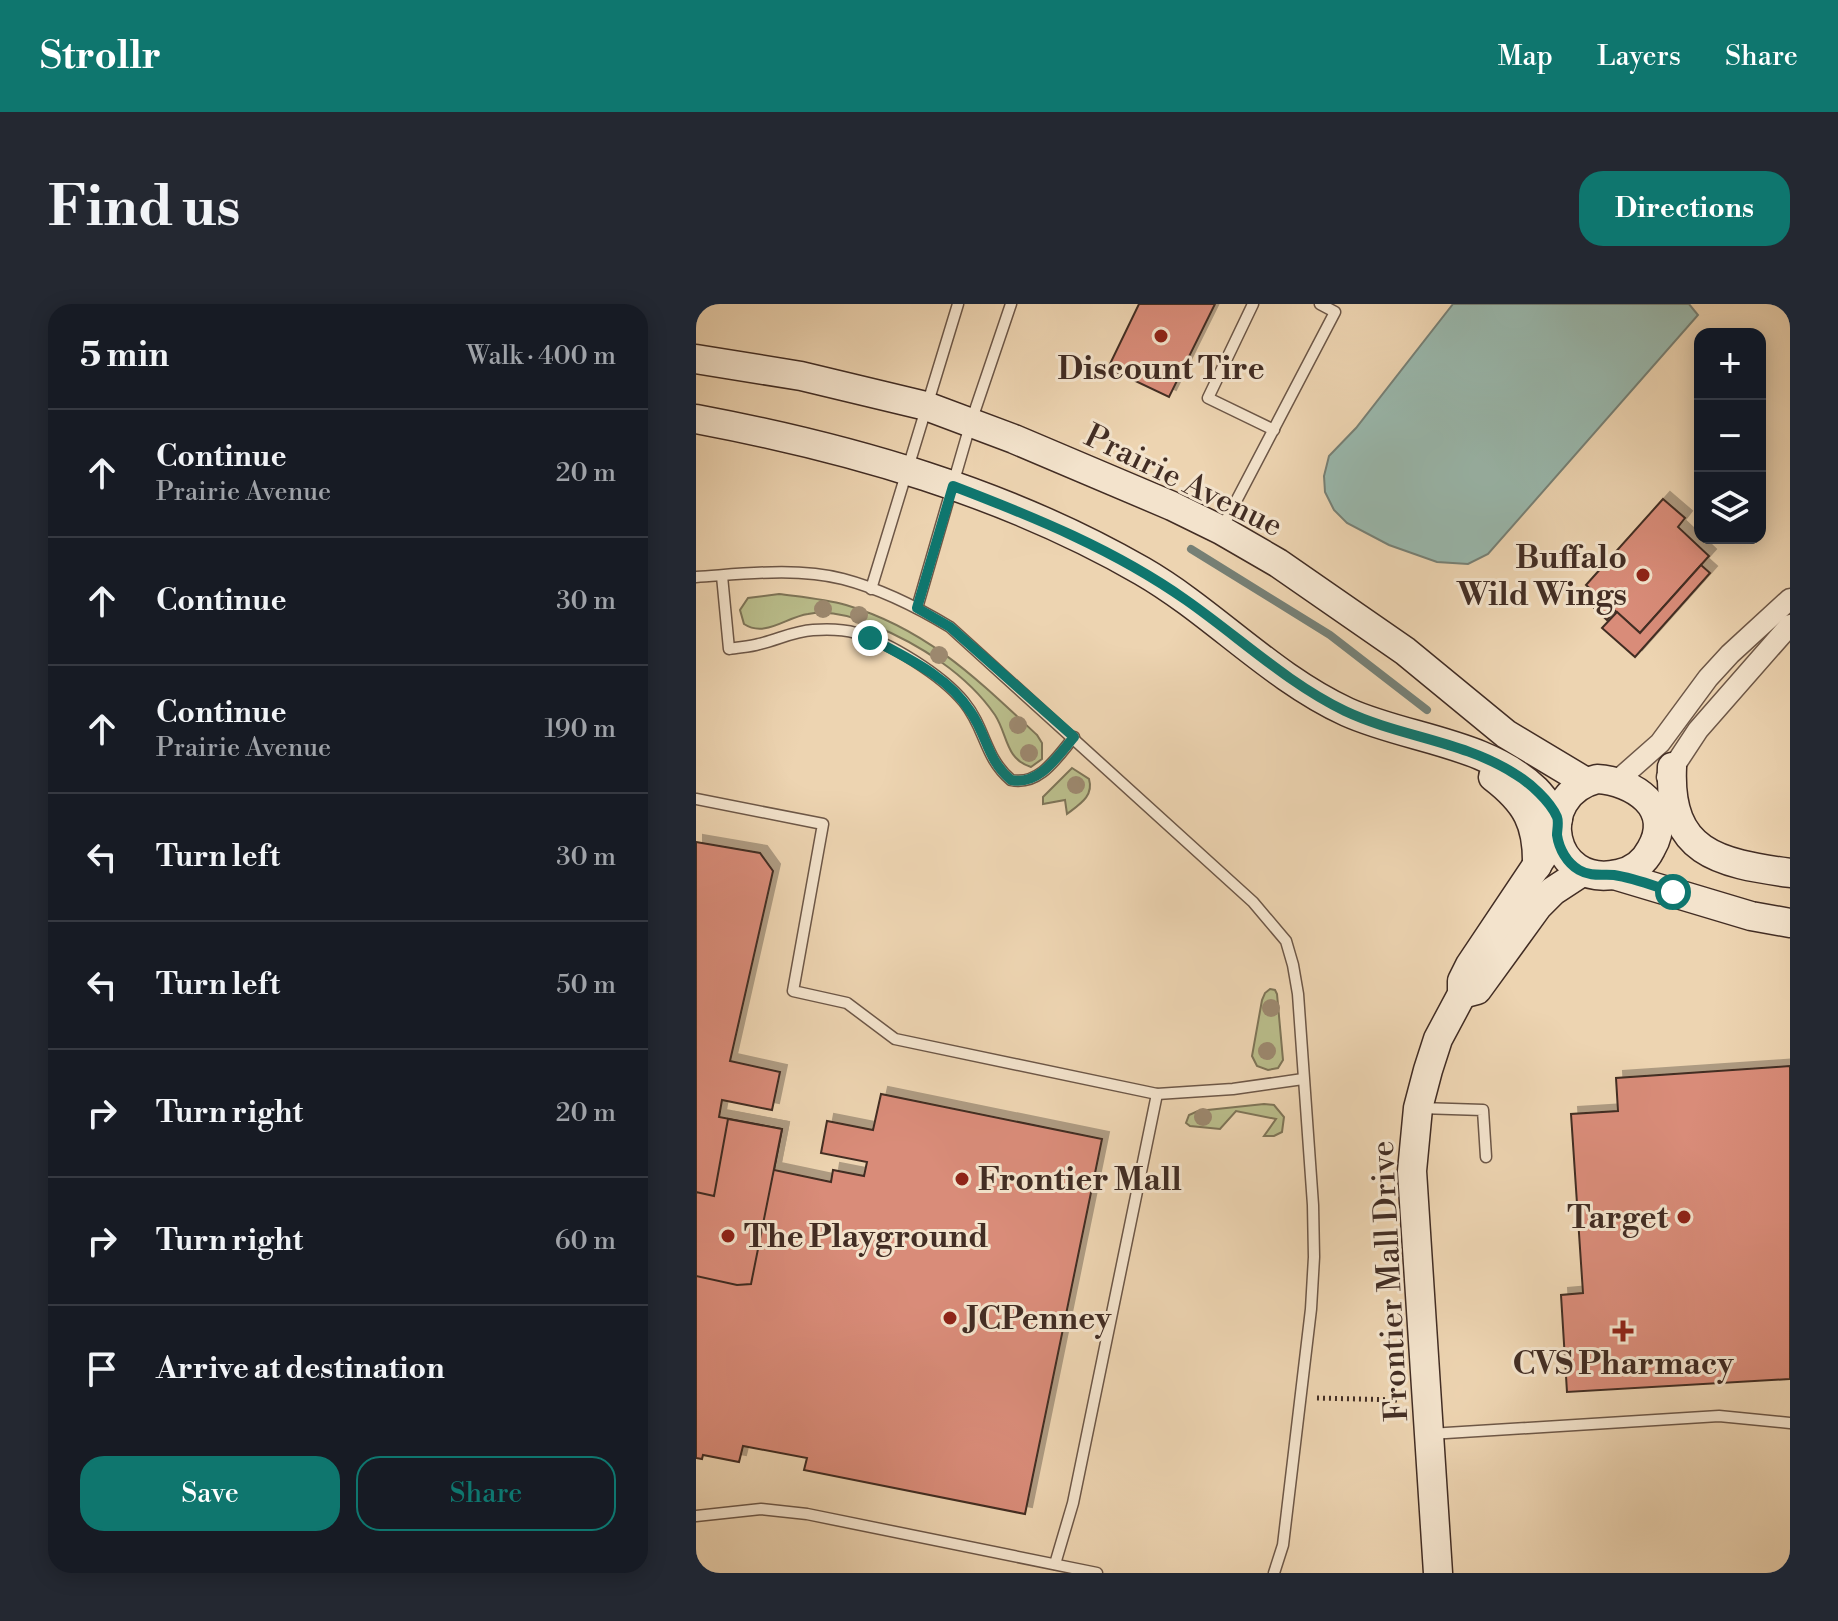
<!DOCTYPE html>
<meta charset="utf-8">
<style>
:root{--surface:#171b24;--page:#242831;--text:#f1f3f6;--muted:#9ea1a6;--line:#363941;--accent:#0f766e}
body{margin:0;font-family:"Libre Bodoni",serif;background:var(--page);color:var(--text)}
.controls{position:absolute;right:24px;top:24px;display:grid;overflow:hidden;border-radius:16px;box-shadow:0 4px 20px #0003}
.controls button{width:72px;height:72px;display:grid;place-items:center;padding:0;border:0;border-bottom:2px solid var(--line);background:var(--surface);color:var(--text);font:40px sans-serif}
.stop{position:absolute;width:24px;height:24px;margin:-18px;border:6px solid #0f766e;border-radius:50%;background:#fff}
.stop.end{background:#0f766e;border-color:#fff;box-shadow:0 2px 8px #0008}
.list{margin:0;padding:0;list-style:none}
h2{display:flex;justify-content:space-between;align-items:center;height:104px;margin:0;padding:0 32px;font-size:34px}
h2 small{font-size:26px;font-weight:400;color:var(--muted)}
.list li{display:grid;grid-template-columns:52px 1fr auto;gap:24px;align-items:center;box-sizing:border-box;height:128px;padding:0 32px;border-top:2px solid var(--line)}
.list b{display:block;font-size:30px;white-space:nowrap}
.list p{margin:0;font-size:26px;white-space:nowrap;color:var(--muted)}
.list em{font-size:26px;font-style:normal;color:var(--muted)}
.actions{display:flex;gap:16px;padding:24px 32px}
.actions a{flex:1;padding:18px 0;border:2px solid var(--accent);border-radius:24px;text-align:center;font-size:28px;color:var(--accent)}
.actions .main{background:var(--accent);color:#fff}
.icon{flex:none;width:44px;height:44px;fill:none;stroke:currentColor;stroke-width:2;stroke-linecap:round;stroke-linejoin:round}
.map{position:relative;flex:none;width:1094px;height:1269px;overflow:hidden;border-radius:24px}
header{display:flex;align-items:center;gap:48px;box-sizing:border-box;height:112px;padding:0 40px;background:var(--accent);color:#fff}
header strong{font-size:38px}
nav{display:flex;gap:44px;margin-inline-start:auto;font-size:28px}
.intro{display:flex;align-items:center;justify-content:space-between;box-sizing:border-box;height:192px;padding:0 48px}
h1{margin:0;font-size:56px}
.button{padding:20px 36px;border-radius:24px;background:var(--accent);color:#fff;font-size:28px;font-weight:700}
main{display:flex;gap:48px;padding:0 48px}
aside{flex:1;background:var(--surface);border-radius:24px;box-shadow:0 4px 20px #0003}
.map>svg:first-child{display:block}
</style>
<header>
<strong>Strollr</strong>
<nav><a>Map</a><a>Layers</a><a>Share</a></nav>
</header>
<div class="intro"><h1>Find us</h1><a class="button">Directions</a></div>
<main>
<aside>
<h2>5 min<small>Walk · 400 m</small></h2>
<ul class="list">
<li><svg class="icon" aria-label="ahead" viewBox="0 0 24 24"><path d="M12 20V5M6 11l6-6 6 6"/></svg><div><b>Continue</b><p>Prairie Avenue</p></div><em>20 m</em></li>
<li><svg class="icon" aria-label="ahead" viewBox="0 0 24 24"><path d="M12 20V5M6 11l6-6 6 6"/></svg><div><b>Continue</b></div><em>30 m</em></li>
<li><svg class="icon" aria-label="ahead" viewBox="0 0 24 24"><path d="M12 20V5M6 11l6-6 6 6"/></svg><div><b>Continue</b><p>Prairie Avenue</p></div><em>190 m</em></li>
<li><svg class="icon" aria-label="left" viewBox="0 0 24 24"><path d="M17 20v-9H6M10 6l-5 5 5 5"/></svg><div><b>Turn left</b></div><em>30 m</em></li>
<li><svg class="icon" aria-label="left" viewBox="0 0 24 24"><path d="M17 20v-9H6M10 6l-5 5 5 5"/></svg><div><b>Turn left</b></div><em>50 m</em></li>
<li><svg class="icon" aria-label="right" viewBox="0 0 24 24"><path d="M7 20v-9h11M14 6l5 5-5 5"/></svg><div><b>Turn right</b></div><em>20 m</em></li>
<li><svg class="icon" aria-label="right" viewBox="0 0 24 24"><path d="M7 20v-9h11M14 6l5 5-5 5"/></svg><div><b>Turn right</b></div><em>60 m</em></li>
<li><svg class="icon" aria-label="arrive" viewBox="0 0 24 24"><path d="M6 21V4h12l-3 4 3 4H6"/></svg><div><b>Arrive at destination</b></div></li>
</ul>
<div class="actions"><a class="main">Save</a><a>Share</a></div>
</aside>
<div class="map">
<svg width="1094" height="1269" viewBox="0 0 1094 1269">
<defs>
<filter id="shadow"><feDropShadow dx="7" dy="-7" stdDeviation="0" flood-color="#0004"/></filter>
</defs>
<rect width="100%" height="100%" fill="#edd4b1"/>
<filter id="stains"><feTurbulence type="fractalNoise" baseFrequency=".0025" numOctaves="4"/><feColorMatrix values="0 0 0 0 .2 0 0 0 0 .09 0 0 0 0 .02 0 0 0 .5 -.17"/></filter>
<radialGradient id="worn" r=".72"><stop offset=".6" stop-color="#630" stop-opacity="0"/><stop offset="1" stop-color="#630" stop-opacity=".3"/></radialGradient>
<!-- green -->
<g fill="#b9bc8a" stroke="#7e7457" stroke-width="2">
<path d="M83 290C105 293 128 295 150 301 231 325 281 375 341 431L346 439V455L335 463C309 455 312 431 299 411 271 370 223 340 177 321 158 313 133 306 112 310 90 313 69 334 48 320L44 306 52 294Z"/>
<path d="M376 464 393 475C398 492 384 500 371 510L369 496 347 500V493Z"/>
<polygon points="574,685 579,686 581,690 587,756 582,764 572,766 561,762 556,752 566,696 569,689"/>
<polygon points="568,800 578,801 588,813 586,828 578,832 568,832 580,815 540,807 524,825 494,822 490,819 493,811 502,807"/>
</g>
<!-- water -->
<polygon fill="#99b8ad" stroke="#768076" stroke-width="2" points="757,0 993,0 1002,11 792,250 772,260 741,258 693,241 651,219 638,206 629,188 628,172 633,152 660,124"/>
<g fill="none" stroke-linecap="round" stroke-linejoin="round">
<!-- stream -->
<polyline stroke="#768076" stroke-width="8" points="495,245 634,331 731,406"/>
</g>
<!-- building -->
<g fill="#d98c79" stroke="#422d24" stroke-width="2" filter="url(#shadow)">
<polygon points="443,0 519,0 473,93 412,64"/>
<polygon points="967,195 989,214 982,223 1013,252 944,329 890,281"/>
<polygon points="1005,261 1014,269 939,353 906,324 921,308 944,329"/>
<polygon points="903,293 919,307 911,316 896,302"/>
<polygon points="0,538 64,549 77,567 34,757 84,768 76,806 26,796 23,813 86,825 78,866 135,878 137,866 168,872 171,858 125,849 131,817 177,826 185,790 406,835 329,1210 108,1166 111,1154 47,1142 43,1158 7,1151 6,1155 0,1154"/>
<polygon points="1094,762 1094,1075 871,1088 865,991 887,989 875,810 922,807 920,774"/>
<polygon points="32,815 86,825 55,980 41,981 0,972 0,888 18,892"/>
</g>
<g fill="none" stroke-linecap="round" stroke-linejoin="round">
<defs>
<g id="lane">
<polyline points="557,0 512,94 578,126"/>
<polyline points="526,224 639,8 624,0"/>
<path d="M26 272 33 345C43 343 54 343 63 340 81 336 98 327 117 326 131 325 146 325 160 329 193 338 246 371 268 398 290 425 288 453 315 476 344 482 361 453 378 433"/>
<path d="M0 273C47 270 101 263 147 275 185 285 221 303 254 323L557 598 590 637 597 661 602 690 617 901 618 953 615 1005 587 1241 578 1269"/>
<polyline points="175,285 262,0"/>
<polyline points="221,304 275,118 315,0"/>
<polyline points="0,495 127,520 97,687 151,699 199,735 461,790 377,1199 359,1260"/>
<polyline points="461,790 537,785 607,775"/>
<polyline points="724,804 787,806 790,853"/>
<polyline points="734,1130 1023,1112 1094,1119"/>
<polyline points="0,1212 65,1205 111,1210 401,1269"/>
</g>
<g id="street">
<polyline points="971,473 1002,426 1094,321"/>
<polyline points="921,477 964,439 1012,374 1034,350 1094,295"/>
</g>
<g id="secondary">
<polyline points="0,55 105,72 230,102 318,135 476,202 525,226 582,259 709,347 810,430 890,478"/>
<path d="M0 115C154 144 309 188 446 267 517 308 575 373 651 408 711 435 790 438 840 486 848 494 855 505 862 515"/>
<path d="M976 463C972 549 1022 559 1094 569"/>
<path d="M797 473C831 499 842 520 841 562"/>
<path d="M901 475C937 477 979 504 955 545 948 559 937 567 922 570 855 585 836 492 901 475Z"/>
<polyline points="918,571 1055,612 1094,619"/>
<polyline points="766,690 781,686 842,602 857,587 886,568"/>
<polyline points="742,1269 716,867 722,804 732,766 742,735 766,690 766,677 774,661 861,531"/>
</g>
</defs>
<!-- lane casing -->
<use href="#lane" stroke="#6d5747" stroke-width="13"/>
<!-- street casing -->
<use href="#street" stroke="#6d5747" stroke-width="23"/>
<!-- secondary casing -->
<use href="#secondary" stroke="#422d24" stroke-width="31"/>
<!-- path -->
<polyline stroke="#422d24" stroke-width="5" stroke-dasharray="2 4" stroke-linecap="butt" points="621,1094 704,1096"/>
<!-- lane -->
<use href="#lane" stroke="#f3e3cc" stroke-width="10"/>
<!-- street -->
<use href="#street" stroke="#f3e3cc" stroke-width="20"/>
<!-- secondary -->
<use href="#secondary" stroke="#f3e3cc" stroke-width="28"/>
</g>
<!-- trees -->
<g fill="#9c886e">
<circle cx="127" cy="305" r="9"/>
<circle cx="163" cy="311" r="9"/>
<circle cx="243" cy="351" r="9"/>
<circle cx="322" cy="421" r="9"/>
<circle cx="333" cy="449" r="9"/>
<circle cx="380" cy="481" r="9"/>
<circle cx="575" cy="704" r="9"/>
<circle cx="571" cy="747" r="9"/>
<circle cx="507" cy="813" r="9"/>
</g>
<g fill="none" stroke-linecap="round" stroke-linejoin="round">
<!-- route -->
<path stroke="#0f766e" stroke-width="10" d="M174 334C209 353 252 372 274 407 291 431 291 456 315 476 343 482 361 453 378 433L254 323 221 304 257 182C338 213 419 246 490 296 543 333 591 379 649 407 704 433 768 437 819 470 834 479 854 497 861 513 863 518 861 526 861 531 863 545 871 559 883 566 895 573 906 570 918 571 938 574 958 582 977 588"/>
</g>
<!-- markers -->
<g fill="#8f2418" stroke="#f3e3cc" stroke-width="3">
<circle cx="465" cy="32" r="8"/>
<circle cx="947" cy="271" r="8"/>
<circle cx="266" cy="875" r="8"/>
<circle cx="988" cy="913" r="8"/>
<circle cx="32" cy="932" r="8"/>
<circle cx="254" cy="1014" r="8"/>
<path d="M923 1015h8v8h8v8h-8v8h-8v-8h-8v-8h8z"/>
</g>
<g text-anchor="middle" stroke-width="6" stroke-linejoin="round" paint-order="stroke">
<!-- poi labels -->
<g font-size="32" font-weight="bold" fill="#422d24" stroke="#f3e3cc" text-anchor="start">
<text x="465" y="75" text-anchor="middle">Discount Tire</text>
<text x="931" y="264" text-anchor="end">Buffalo<tspan x="931" dy="37">Wild Wings</tspan></text>
<text x="282" y="886">Frontier Mall</text>
<text x="972" y="924" text-anchor="end">Target</text>
<text x="48" y="943">The Playground</text>
<text x="270" y="1025">JCPenney</text>
<text x="927" y="1070" text-anchor="middle">CVS Pharmacy</text>
</g>
<!-- street labels -->
<g font-size="32" fill="#422d24" stroke="#f3e3cc">
<text transform="translate(488 176) rotate(26)" y="11">Prairie Avenue</text>
<text transform="translate(693 977) rotate(-93)" y="11">Frontier Mall Drive</text>
</g>
</g>
<rect width="100%" height="100%" filter="url(#stains)"/>
<rect width="100%" height="100%" fill="url(#worn)"/>
</svg>
<div class="controls">
<button>+</button>
<button>−</button>
<button><svg class="icon" aria-label="layers" viewBox="0 0 24 24"><path d="M12 4l9 5-9 5-9-5zM3 14l9 5 9-5"/></svg></button>
</div>
<div class="stop" style="left:977px;top:588px"></div>
<div class="stop end" style="left:174px;top:334px"></div>
</div>
</main>
